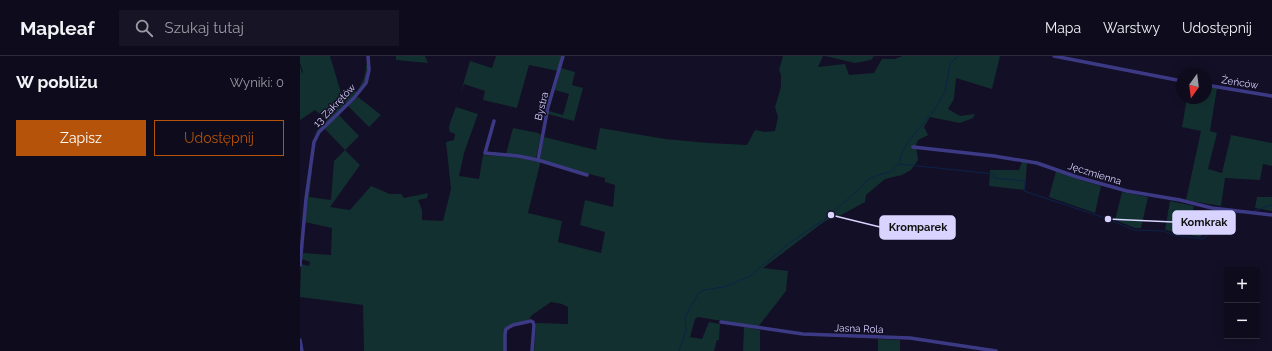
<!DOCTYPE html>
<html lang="pl">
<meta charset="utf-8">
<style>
:root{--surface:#0e0b1c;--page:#171425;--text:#f1f3f6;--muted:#9b9ba3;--line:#2e2b3b;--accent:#b45309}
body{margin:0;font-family:Raleway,sans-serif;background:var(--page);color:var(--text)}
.controls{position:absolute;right:12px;bottom:12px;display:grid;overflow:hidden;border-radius:0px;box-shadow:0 2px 10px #0003}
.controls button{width:36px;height:36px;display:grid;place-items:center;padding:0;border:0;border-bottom:1px solid var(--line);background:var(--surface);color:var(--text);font:20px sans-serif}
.compass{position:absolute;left:876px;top:12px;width:36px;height:36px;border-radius:50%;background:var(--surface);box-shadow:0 2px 10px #0003;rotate:194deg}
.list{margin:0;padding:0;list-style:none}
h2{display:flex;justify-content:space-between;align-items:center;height:52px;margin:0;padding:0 16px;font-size:17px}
h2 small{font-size:13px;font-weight:400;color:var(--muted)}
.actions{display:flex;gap:8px;padding:12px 16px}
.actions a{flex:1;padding:9px 0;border:1px solid var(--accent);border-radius:0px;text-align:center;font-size:14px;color:var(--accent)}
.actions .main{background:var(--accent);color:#fff}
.icon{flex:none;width:22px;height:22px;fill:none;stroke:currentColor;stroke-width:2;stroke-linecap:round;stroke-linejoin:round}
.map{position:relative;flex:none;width:972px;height:295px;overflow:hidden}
header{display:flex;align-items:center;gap:24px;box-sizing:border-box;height:56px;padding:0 20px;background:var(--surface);border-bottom:1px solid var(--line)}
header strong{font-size:19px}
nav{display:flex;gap:22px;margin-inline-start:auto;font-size:14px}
.search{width:280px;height:36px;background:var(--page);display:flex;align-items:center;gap:10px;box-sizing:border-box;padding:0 14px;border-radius:0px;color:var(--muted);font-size:15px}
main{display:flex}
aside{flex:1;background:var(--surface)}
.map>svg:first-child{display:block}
</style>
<header>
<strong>Mapleaf</strong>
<div class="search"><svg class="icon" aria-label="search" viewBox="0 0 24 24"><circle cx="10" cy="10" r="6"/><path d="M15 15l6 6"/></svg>Szukaj tutaj</div>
<nav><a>Mapa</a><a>Warstwy</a><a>Udostępnij</a></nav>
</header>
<main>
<aside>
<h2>W pobliżu<small>Wyniki: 0</small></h2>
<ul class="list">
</ul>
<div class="actions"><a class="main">Zapisz</a><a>Udostępnij</a></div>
</aside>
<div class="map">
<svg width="972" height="295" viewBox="0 0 972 295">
<rect width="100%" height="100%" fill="#130f26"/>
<!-- green -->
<g fill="#12302f">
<path d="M0 0H30L41 37 57 35C63 26 66 19 66 9H67C67 14 67 19 65 24 60 37 27 68 16 77L14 78 27 64 15 54 0 64V10L2 17 3 16 0 7Z"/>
<polygon points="96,0 125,0 128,7 96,4"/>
<polygon points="196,0 262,0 258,15 229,9 217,52 183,44 185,35 164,28 160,39 170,5 192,12"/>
<polygon points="483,0 523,0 518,11 545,8 549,19 574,17 582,3 594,3 603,0 700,0 692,33 656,22 654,43 648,53 660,60 675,58 673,62 660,67 630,61 624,71 628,79 618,84 616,89 618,104 611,114 602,119 585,123 566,139 565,146 543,158 525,165 463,212 488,215 486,235 458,271 398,261 395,263 390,281 402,283 409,266 420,268 419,284 417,284 414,295 234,295 236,267 268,268 268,251 262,248 251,246 232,259 228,265 206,273 204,295 64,295 63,249 0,241 1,208 9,210 10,206 2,203 5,172 3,197 31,199 32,172 5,166 11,114 12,114 9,141 31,144 34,105 45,94 24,72 39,59 59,80 45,94 60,109 30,151 50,154 71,130 90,138 101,138 104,142 128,137 127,142 118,144 122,154 122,164 143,165 151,133 146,86 154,84 155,78 150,76 149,73 150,67 158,45 156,51 178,58 164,97 159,120 179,123 183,99 214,101 240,106 240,108 228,157 262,165 258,186 301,197 305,176 280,169 285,144 313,151 315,129 305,126 305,122 243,106 240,102 244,81 296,94 300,72 365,83 408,87 447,89 455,74 465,76 475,75 478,61 475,51 481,31 481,19 479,14"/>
<polygon points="525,0 574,0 571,4 555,7"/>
<polygon points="261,12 275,16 272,29 283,32 274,65 248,58 249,55 263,59 269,38 255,34"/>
<polygon points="906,30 917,32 910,75 917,77 908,113 922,117 931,79 972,87 972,110 963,108 960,124 925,122 921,150 886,144 901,75 882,71 887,42 906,42"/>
<polygon points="58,41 81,59 69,71 48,50"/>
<polygon points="213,72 238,77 241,79 236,102 206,98"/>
<polygon points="722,106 727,107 725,134 689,130 690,114 719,114"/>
<polygon points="756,115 777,123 801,130 795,157 749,141"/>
<polygon points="822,136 848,141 841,172 835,172 815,164"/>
<polygon points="957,141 972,141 972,155 955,152"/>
<polygon points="870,145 894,150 888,176 903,178 900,181 865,174"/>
<polygon points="444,271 460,274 460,295 443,295"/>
<polygon points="578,283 600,284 600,295 578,295"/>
</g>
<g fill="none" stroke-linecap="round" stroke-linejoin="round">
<!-- stream -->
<g stroke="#0c2248" stroke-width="1">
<polyline points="599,108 694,118 694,122 725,125 724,135 808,163 834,174 863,175 874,179 902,183 936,157 943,157"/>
<polyline points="954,155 972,149"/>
<polyline points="379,295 386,275 385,261 398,238 403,234 424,231 450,220 492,185 531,159 569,123 578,119 590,116 599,108 602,96 609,85 635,53 645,36 650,8 658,0"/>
</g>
<!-- minor -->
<g stroke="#3d3a85" stroke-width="3.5">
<polyline points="754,0 882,25"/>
<polyline points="906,29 972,40"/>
<polyline points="194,65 185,97 218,100 238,104 287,119"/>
<polyline points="613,91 694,100 737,107 777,121 827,135 880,144 912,152 972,159"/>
<polyline points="238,104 248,51 263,0"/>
<polyline points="0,209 6,143 14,86 19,76 54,42 66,27 69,14 68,0"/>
<polyline points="421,266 503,278 610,282 696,295"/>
<polyline points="0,284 2,295"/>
<polyline points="205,295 205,278 206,273 213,269 231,265 233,266 234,269 232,295"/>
</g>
</g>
<g text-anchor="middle" stroke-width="3" stroke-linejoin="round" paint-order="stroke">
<!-- street labels -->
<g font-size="10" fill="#d9d4ff" stroke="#130f26">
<text transform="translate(940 26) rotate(9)" y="4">Żeńców</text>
<text transform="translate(34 49) rotate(-46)" y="4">13 Zakrętów</text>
<text transform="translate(241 50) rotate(-76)" y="4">Bystra</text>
<text transform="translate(795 117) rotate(17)" y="4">Jęczmienna</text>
<text transform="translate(559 272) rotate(2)" y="4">Jasna Rola</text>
</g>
</g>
<!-- callouts -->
<path fill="none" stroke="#d9d4ff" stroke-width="1.5" d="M808 163L873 166M531 159L580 171"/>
<g fill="#d9d4ff" stroke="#130f26" stroke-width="1.5">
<circle cx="808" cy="163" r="4"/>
<circle cx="531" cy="159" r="4"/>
</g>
<g fill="#d9d4ff" stroke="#d9d4ff" stroke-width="1.5">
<rect x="873" y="155" width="62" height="23" rx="4"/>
<rect x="580" y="160" width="75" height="23" rx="4"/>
</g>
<g font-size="11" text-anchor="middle" font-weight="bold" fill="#111">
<text x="904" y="170">Komkrak</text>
<text x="618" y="175">Kromparek</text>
</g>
</svg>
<div class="controls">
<button>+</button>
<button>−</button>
</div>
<svg class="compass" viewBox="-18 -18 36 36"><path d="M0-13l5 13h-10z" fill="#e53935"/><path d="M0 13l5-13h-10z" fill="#9b9ba3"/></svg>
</div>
</main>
